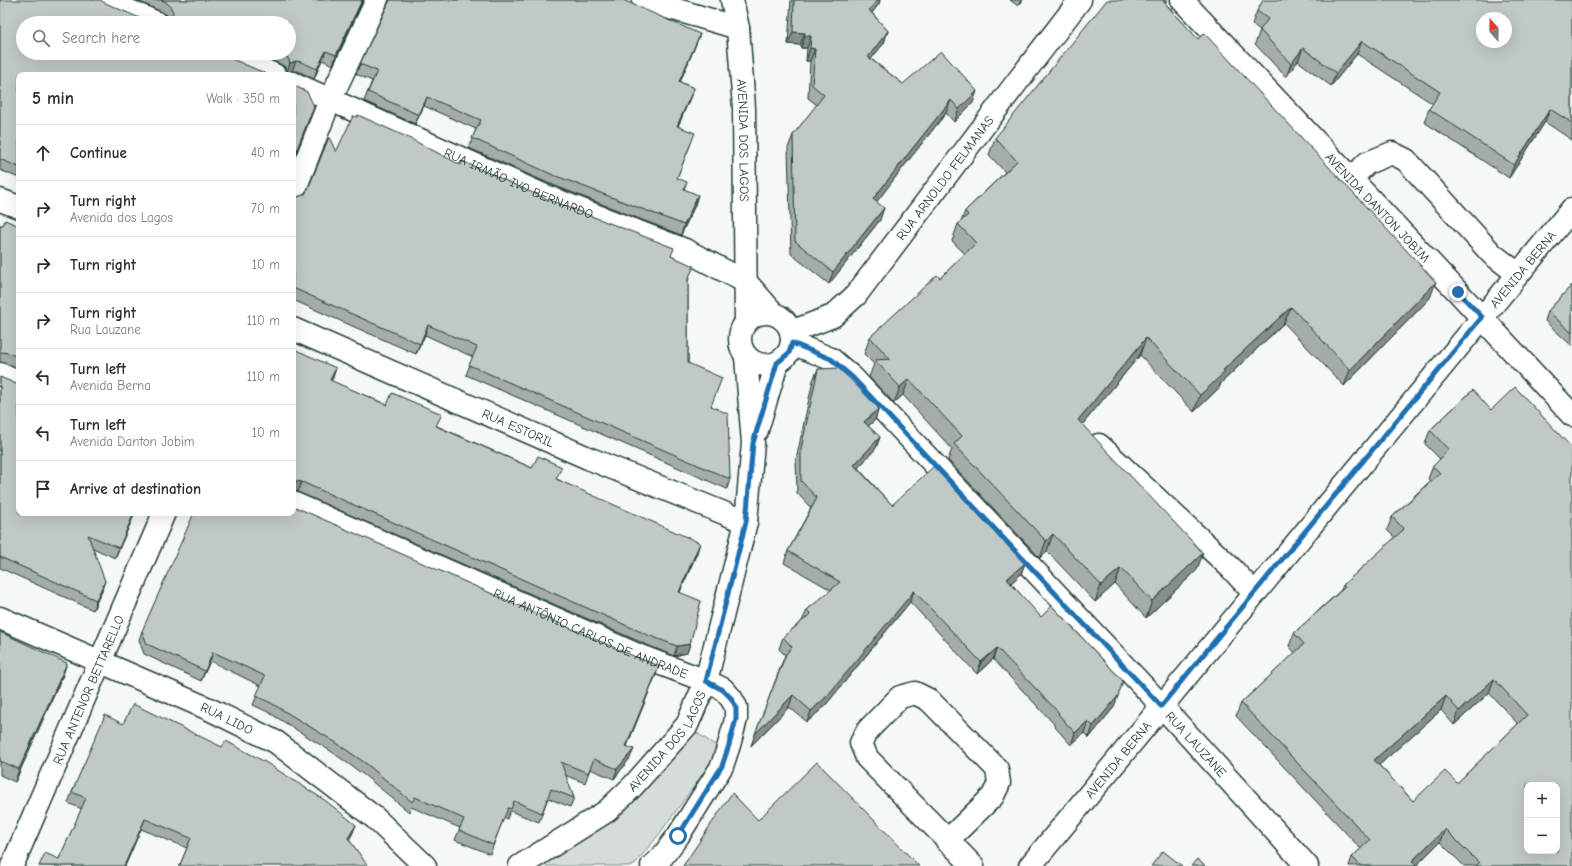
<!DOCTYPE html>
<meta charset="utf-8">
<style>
:root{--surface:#fff;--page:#f7f7f7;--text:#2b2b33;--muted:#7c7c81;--line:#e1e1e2}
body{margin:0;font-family:"Comic Neue",sans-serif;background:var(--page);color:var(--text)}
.controls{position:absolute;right:12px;bottom:12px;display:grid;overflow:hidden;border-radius:8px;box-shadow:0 4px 16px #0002}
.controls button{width:36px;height:36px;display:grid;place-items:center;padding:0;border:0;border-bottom:1px solid var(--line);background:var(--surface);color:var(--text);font:20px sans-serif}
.compass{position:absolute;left:1476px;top:12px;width:36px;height:36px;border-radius:50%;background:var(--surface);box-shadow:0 4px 16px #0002;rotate:340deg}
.stop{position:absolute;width:12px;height:12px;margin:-9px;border:3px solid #1f6fb2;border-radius:50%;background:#fff}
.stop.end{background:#1f6fb2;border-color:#fff;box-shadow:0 1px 4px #0008}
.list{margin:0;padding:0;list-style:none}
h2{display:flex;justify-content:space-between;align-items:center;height:52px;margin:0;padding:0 16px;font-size:17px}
h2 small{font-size:13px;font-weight:400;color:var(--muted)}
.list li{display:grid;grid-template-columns:26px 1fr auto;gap:12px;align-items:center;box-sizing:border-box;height:56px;padding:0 16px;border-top:1px solid var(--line)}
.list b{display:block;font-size:15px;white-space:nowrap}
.list p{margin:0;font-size:13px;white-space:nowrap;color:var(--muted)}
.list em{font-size:13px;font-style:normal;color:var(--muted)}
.icon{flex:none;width:22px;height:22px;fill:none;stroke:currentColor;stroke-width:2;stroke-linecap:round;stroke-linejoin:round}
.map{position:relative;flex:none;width:1572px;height:866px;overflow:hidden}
.search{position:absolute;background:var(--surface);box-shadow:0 4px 16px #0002;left:16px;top:16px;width:280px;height:44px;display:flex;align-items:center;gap:10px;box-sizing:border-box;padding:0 14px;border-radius:22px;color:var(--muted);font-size:15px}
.panel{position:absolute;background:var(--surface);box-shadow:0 4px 16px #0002;left:16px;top:72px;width:280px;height:444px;border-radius:8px}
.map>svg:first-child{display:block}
</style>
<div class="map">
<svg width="1572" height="866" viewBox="0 0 1572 866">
<rect width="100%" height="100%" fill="#f6f7f7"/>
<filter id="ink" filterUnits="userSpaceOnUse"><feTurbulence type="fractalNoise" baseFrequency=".025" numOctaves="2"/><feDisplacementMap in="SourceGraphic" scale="8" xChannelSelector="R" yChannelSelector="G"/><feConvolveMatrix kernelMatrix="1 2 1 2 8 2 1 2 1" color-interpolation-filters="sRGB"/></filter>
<g filter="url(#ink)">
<!-- park -->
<polygon fill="#d6dcdb" stroke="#7a8c88" points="691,729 721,749 657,837 633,866 541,866"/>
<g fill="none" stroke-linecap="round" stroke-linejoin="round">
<defs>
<g id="minor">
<polyline points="105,0 157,23"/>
<polyline points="643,0 738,28"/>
<path id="s1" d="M732 0 738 28 744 108 746 321"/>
<path id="s2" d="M1182 0 1458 292 1572 415"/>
<polyline points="225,53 275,75"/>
<path id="s3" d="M293 83 543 195 685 250 746 282 774 314"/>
<polyline points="1351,179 1367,163 1392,153 1406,160 1492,254 1518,274"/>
<polyline points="293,194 330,100 377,0"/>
<polyline points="0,200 19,207"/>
<circle cx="766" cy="339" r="26"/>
<path id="s4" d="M293 329 588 458 746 522"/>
<path id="s5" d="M791 332 833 316 856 295 1017 82 1080 0"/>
<path id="s6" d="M792 343 831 359 853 378 1161 705 1307 866"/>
<polyline points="0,374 19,383"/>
<polyline points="757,430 777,363"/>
<polyline points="1099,445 1231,568 1254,593"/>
<path id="s7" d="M293 503 640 656 706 681 723 689 731 698 736 707V719L729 745 722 766 678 836 662 857 652 866"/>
<path id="s8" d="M0 618 209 709 276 742 375 818 425 866"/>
<polyline points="947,841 993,796 999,783 997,769 929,700 915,693 900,697 868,730 861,743 867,758 973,866"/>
<path id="s9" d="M12 866 164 513"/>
<path id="s10" d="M520 866 607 811 633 786 687 725 706 681 746 522 753 443 746 357"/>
<path id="s11" d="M1030 866 1572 209"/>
</g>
</defs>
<!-- minor casing -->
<use href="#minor" stroke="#1f3d34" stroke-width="25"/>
<!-- minor -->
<use href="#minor" stroke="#fff" stroke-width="22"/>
</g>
<!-- wall -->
<g fill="#a5adaa" stroke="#1f3d34" fill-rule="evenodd">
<polygon points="0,0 19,75 19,178 0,170"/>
<polygon points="136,0 363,0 333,65 322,60 314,79 298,71 292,71 287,72 285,67 280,64 256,53 289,53 289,23 169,21 167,15 162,12"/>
<polygon points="389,0 623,0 696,44 680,82 694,88 678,126 691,143 677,178 695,205 681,235 548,183 469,148 476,129 424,106 415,124 364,101 372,81 356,74 360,64"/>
<polygon points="791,0 880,0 879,4 872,13 888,31 884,43 871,59 903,84 973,103 954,122 946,113 908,161 876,202 880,220 829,284 791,254 788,148 793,135 817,105 808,98 810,61 806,61 807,48 801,48 800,45 788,44"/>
<polygon points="1010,0 1023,0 1018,6"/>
<polygon points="1572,0 1572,140 1545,122 1509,178 1424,122 1429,109 1433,104 1357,54 1331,86 1298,61 1286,77 1255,44 1260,30 1252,24 1257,11"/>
<polygon points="1166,4 1430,298 1344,386 1284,323 1221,383 1219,388 1194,412 1140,355 1082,425 1197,570 1146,618 1115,584 1095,602 1047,551 1040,558 948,460 952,449 903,395 894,403 869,377 874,364 864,354 870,337 940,278 965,254 952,241 958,224 961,222 965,211 1005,172 989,155 995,138"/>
<polygon points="336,152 461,165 671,256 690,276 688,281 688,363 711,406 730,479 727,489 466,375 473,357 425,335 416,354 293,300 293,196 298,197 305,194"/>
<polygon points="0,225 19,226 19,369 5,363 0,362"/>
<polygon points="1572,285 1572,346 1545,321 1548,311"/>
<polygon points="293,358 333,378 331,381 437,426 557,479 697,553 680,592 690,644 687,653 674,656 645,644 298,492 293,491"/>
<polygon points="818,369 879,408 875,420 868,426 880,437 876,448 858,468 892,505 1025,563 1021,574 1011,583 1114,707 1089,738 1084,733 1071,745 1054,726 1054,724 993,659 977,674 910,602 824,707 807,722 789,707 751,746 785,655 779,649 783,637 802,621 807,610 831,590 784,563 788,551 811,508 797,493 796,460 813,380"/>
<polygon points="0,377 135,513 115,558 93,548 102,590 93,610 0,568"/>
<path d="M1473 390 1572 866H1464L1440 842 1416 866H1417H1349L1352 857 1361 849 1236 716 1241 703 1295 653 1289 646 1294 633 1341 590 1343 585 1395 538 1387 530 1392 517 1430 481 1428 479 1433 466 1440 459 1425 444 1430 430ZM1489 693 1518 724 1457 783 1413 801 1379 765 1441 710 1454 725Z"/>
<polygon points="142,631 638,658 659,666 627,746 630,758 614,779 590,769 585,783 565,775 574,798 570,807 548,798 539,822 510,811 507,819 504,817 490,854 455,840 460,828 411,807 409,812 364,775 332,752 268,712 253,705 261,686 210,661 201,681 144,654 139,640"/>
<polygon points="0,632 63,675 15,782 0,775"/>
<polygon points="72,792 352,835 180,865 187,848 141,829 125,866 39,866 59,859 82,809 68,803"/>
</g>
<!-- shaded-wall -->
<g fill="#868d8b" stroke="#1f3d34">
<polygon points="362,0 363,0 333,65 336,55"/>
<polygon points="877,0 880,0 879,4 864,22 869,10"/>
<polygon points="1021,0 1023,0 1018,6"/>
<polygon points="1164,0 1167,0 1163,12 1163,1"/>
<polygon points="888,31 884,43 863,69 868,57"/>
<polygon points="793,32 805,33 800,45 788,44"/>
<polygon points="700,34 696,44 676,91 679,82"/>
<polygon points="805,36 811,36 807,48 801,48"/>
<polygon points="1362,41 1357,54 1331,86 1336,73"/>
<polygon points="810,48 815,49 810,61 806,61"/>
<polygon points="1303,48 1298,61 1286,77 1291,64"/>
<polygon points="326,51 322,60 314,79 317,69"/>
<polygon points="296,61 292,71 287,72 290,63"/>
<polygon points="694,88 690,98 674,136 677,126"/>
<polygon points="977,91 973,103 954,122 959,109"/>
<polygon points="427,97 424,106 415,124"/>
<polygon points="951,100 946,113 908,161 869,212 873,199 912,149"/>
<polygon points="1550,109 1545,122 1509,178 1514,165"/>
<polygon points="698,195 695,205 681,235 684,225"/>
<polygon points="884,208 880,220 829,284 833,272"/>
<polygon points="1436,282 1430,298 1344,386 1350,370"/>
<polygon points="1291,307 1284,323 1221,383 1219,388 1194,412 1200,395 1223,370"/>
<polygon points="428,325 425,335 416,354 420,344"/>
<polygon points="1146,338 1140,355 1072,437 1078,420"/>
<polygon points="336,368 333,378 326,390 330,380"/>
<polygon points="909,379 903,395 894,403 900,387"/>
<polygon points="879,408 875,420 860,433 864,422"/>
<polygon points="880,437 876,448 850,477 854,465"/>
<polygon points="295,481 302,482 298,492 293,491 293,482"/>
<polygon points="134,513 135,513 115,558 119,548"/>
<polygon points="1053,534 1047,551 1040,558 1046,541"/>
<polygon points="700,543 697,553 676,601 679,592"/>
<polygon points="1203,553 1197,570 1146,618 1152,601"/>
<polygon points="1025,563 1021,574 1003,590 1007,579"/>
<polygon points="1121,568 1115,584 1095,602 1101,585"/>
<polygon points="105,581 102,590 93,610 96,600"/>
<polygon points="914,591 910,602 824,707 807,722 811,711"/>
<polygon points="690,644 687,653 674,656 677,646"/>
<polygon points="997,648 993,659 977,674 981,662"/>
<polygon points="213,652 210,661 201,681 205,671"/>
<polygon points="67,663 63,675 15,782 19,769"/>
<polygon points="659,666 656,675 623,755 626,746"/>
<polygon points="1494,679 1489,693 1454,725 1459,711"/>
<polygon points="793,695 789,707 751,746 755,734"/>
<polygon points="1118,696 1114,707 1089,738 1093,726"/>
<polygon points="1446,696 1441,710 1369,774 1374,760"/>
<polygon points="1088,721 1084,733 1071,745 1075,733"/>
<polygon points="634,749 630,758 614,779 617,769"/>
<polygon points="145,819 141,829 125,866 124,866"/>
<polygon points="356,825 352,835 344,848 348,838"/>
<polygon points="1445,829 1440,842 1416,866 1412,861"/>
</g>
<!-- building -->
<g fill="#c0c9c6" stroke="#1f3d34" fill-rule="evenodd">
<polygon points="0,0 101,0 103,2 151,23 23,23 23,53 221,53 223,55 269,75 19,75 19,167 0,159"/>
<polygon points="161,0 362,0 336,55 326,51 317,69 301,62 296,61 290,63 288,58 281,53 289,53 289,23 168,23 172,19 173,12 170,6 166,2"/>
<polygon points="390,0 623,0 700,34 679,82 694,88 677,126 695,133 677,178 687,182 684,189 698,195 684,225 551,174 472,138 481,120 427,97 419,115 368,92 377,71 360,64"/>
<polygon points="794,0 877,0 869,10 888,31 868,57 903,84 941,51 977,91 959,109 951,100 912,149 873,199 884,208 833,272 795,241 793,135 824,95 812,85 815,49 810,48 811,36 805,36 805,33 793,32"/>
<polygon points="1107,0 1164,0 1163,1 1198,39 1204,33 1436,282 1350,370 1291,307 1223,370 1225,372 1200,395 1146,338 1078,420 1203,553 1152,601 1121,568 1101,585 1053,534 1046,541 954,444 962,436 909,379 900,387 875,360 890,359 870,337 937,275 940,278 976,243 958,224 968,215 965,211 1017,161 995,138"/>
<path d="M1263 0H1572V123L1550 109 1514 165 1429 109 1440 92 1362 41 1336 73 1303 48 1291 64 1260 30 1268 19 1257 11ZM1482 18H1506V42H1482Z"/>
<polygon points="293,85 307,92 314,106 293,159"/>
<polygon points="358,115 409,138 461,165 462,161 542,197 674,248 671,256 694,266 688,279 688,363 722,378 711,406 728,414 730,479 469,365 477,347 428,325 420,344 293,288 293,196 298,197 305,194 308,189 329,137 336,152 353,116 357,117"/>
<polygon points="5,220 19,226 19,358 9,353 2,352 0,353 0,225 3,225"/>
<polygon points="1572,285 1572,333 1548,311"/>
<polygon points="296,350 336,368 330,380 387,405 392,393 413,402 442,414 436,426 532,468 538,456 562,467 556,479 700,543 679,592 701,601 690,644 677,646 648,635 302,482 295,481 293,482 293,358"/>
<polygon points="839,368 879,408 864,422 880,437 854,465 892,505 934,466 1025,563 1007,579 1041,617 1052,606 1123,681 1118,696 1093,726 1088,721 1075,733 1058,714 1059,713 997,648 981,662 914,591 828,695 811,711 793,695 755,734 786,654 792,647 783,637 811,614 807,610 840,582 788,551 817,498 801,481 801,449 818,369"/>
<polygon points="0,377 19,385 19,513 134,513 119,548 88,535 105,581 96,600 0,557"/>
<path d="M1515 387 1572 448V866H1476L1479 863 1445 829 1412 861 1417 866H1361L1352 857 1370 840 1241 703 1304 644 1294 633 1345 587 1343 585 1404 529 1392 517 1440 473 1433 466 1449 450 1430 430 1473 390 1491 410ZM1494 679 1527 715 1457 783 1445 771 1413 801 1374 760 1446 696 1459 711ZM1527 785H1557V851H1527Z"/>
<polygon points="293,506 638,658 659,666 626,746 634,749 617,769 594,759 588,773 561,762 574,798 551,789 542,813 514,801 511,809 508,808 493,845 459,830 464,819 415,797 412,802 368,765 335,742 271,703 256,696 265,676 213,652 205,671 147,644 142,631 194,513 293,513"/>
<polygon points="0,632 67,663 19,769 0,761"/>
<polygon points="133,704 222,747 226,741 265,762 326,801 356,825 348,838 368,866 178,866 180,865 191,838 145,819 124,866 39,866 45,853 59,859 86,798 72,792 105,715 123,724"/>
<polygon points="817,762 919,866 683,866 732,793 758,820"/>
<polygon points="1163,851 1182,866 1151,866"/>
<polygon points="1197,859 1205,866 1191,866"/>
</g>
</g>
<g fill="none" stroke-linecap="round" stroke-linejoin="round" filter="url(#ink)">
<!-- route -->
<polyline stroke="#1f6fb2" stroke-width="5" points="678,836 722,766 729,745 736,719 736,707 731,698 723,690 706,681 746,522 753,443 777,363 789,353 792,343 831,359 853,378 1161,706 1482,317 1458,292"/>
</g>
<g text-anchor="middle" stroke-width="3" stroke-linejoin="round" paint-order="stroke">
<!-- street labels -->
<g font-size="13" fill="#1f3d34" stroke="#fff">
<text dy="5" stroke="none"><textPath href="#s1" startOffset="141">AVENIDA DOS LAGOS</textPath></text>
<text dy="5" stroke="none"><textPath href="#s5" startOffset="223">RUA ARNOLDO FELMANAS</textPath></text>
<text dy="5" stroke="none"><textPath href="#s3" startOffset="247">RUA IRMÃO IVO BERNARDO</textPath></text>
<text dy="5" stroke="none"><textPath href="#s2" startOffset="285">AVENIDA DANTON JOBIM</textPath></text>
<text dy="5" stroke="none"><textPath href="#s11" startOffset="774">AVENIDA BERNA</textPath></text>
<text dy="5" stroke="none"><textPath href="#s4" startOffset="246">RUA ESTORIL</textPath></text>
<text dy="5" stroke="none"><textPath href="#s7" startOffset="325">RUA ANTÔNIO CARLOS DE ANDRADE</textPath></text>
<text dy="5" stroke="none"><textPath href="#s9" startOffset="192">RUA ANTENOR BETTARELLO</textPath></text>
<text dy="5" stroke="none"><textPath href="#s8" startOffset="248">RUA LIDO</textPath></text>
<text dy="5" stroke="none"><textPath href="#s10" startOffset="196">AVENIDA DOS LAGOS</textPath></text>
<text dy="5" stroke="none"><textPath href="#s6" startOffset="573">RUA LAUZANE</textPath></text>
<text dy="5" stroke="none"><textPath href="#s11" startOffset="138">AVENIDA BERNA</textPath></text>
</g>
</g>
</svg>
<div class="controls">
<button>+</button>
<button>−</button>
</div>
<svg class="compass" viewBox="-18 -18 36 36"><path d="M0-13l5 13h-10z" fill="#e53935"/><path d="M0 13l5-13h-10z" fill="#7c7c81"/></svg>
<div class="stop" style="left:678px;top:836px"></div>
<div class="stop end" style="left:1458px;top:292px"></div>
<div class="search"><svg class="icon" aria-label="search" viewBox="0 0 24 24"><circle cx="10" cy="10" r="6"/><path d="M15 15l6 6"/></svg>Search here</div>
<section class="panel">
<h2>5 min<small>Walk · 350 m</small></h2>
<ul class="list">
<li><svg class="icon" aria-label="ahead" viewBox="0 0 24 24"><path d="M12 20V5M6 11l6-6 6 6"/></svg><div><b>Continue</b></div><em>40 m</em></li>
<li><svg class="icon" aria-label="right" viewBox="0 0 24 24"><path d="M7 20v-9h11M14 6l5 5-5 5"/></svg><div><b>Turn right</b><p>Avenida dos Lagos</p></div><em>70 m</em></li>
<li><svg class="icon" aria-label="right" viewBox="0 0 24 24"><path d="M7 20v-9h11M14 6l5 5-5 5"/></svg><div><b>Turn right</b></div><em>10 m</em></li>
<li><svg class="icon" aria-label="right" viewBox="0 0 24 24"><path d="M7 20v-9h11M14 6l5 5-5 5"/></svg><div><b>Turn right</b><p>Rua Lauzane</p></div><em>110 m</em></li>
<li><svg class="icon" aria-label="left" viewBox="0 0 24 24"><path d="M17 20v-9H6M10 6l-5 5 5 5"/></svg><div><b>Turn left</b><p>Avenida Berna</p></div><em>110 m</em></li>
<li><svg class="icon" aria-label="left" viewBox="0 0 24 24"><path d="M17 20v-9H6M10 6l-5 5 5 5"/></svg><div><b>Turn left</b><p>Avenida Danton Jobim</p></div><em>10 m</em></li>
<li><svg class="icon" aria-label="arrive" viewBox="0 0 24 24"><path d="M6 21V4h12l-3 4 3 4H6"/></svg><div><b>Arrive at destination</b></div></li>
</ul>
</section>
</div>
